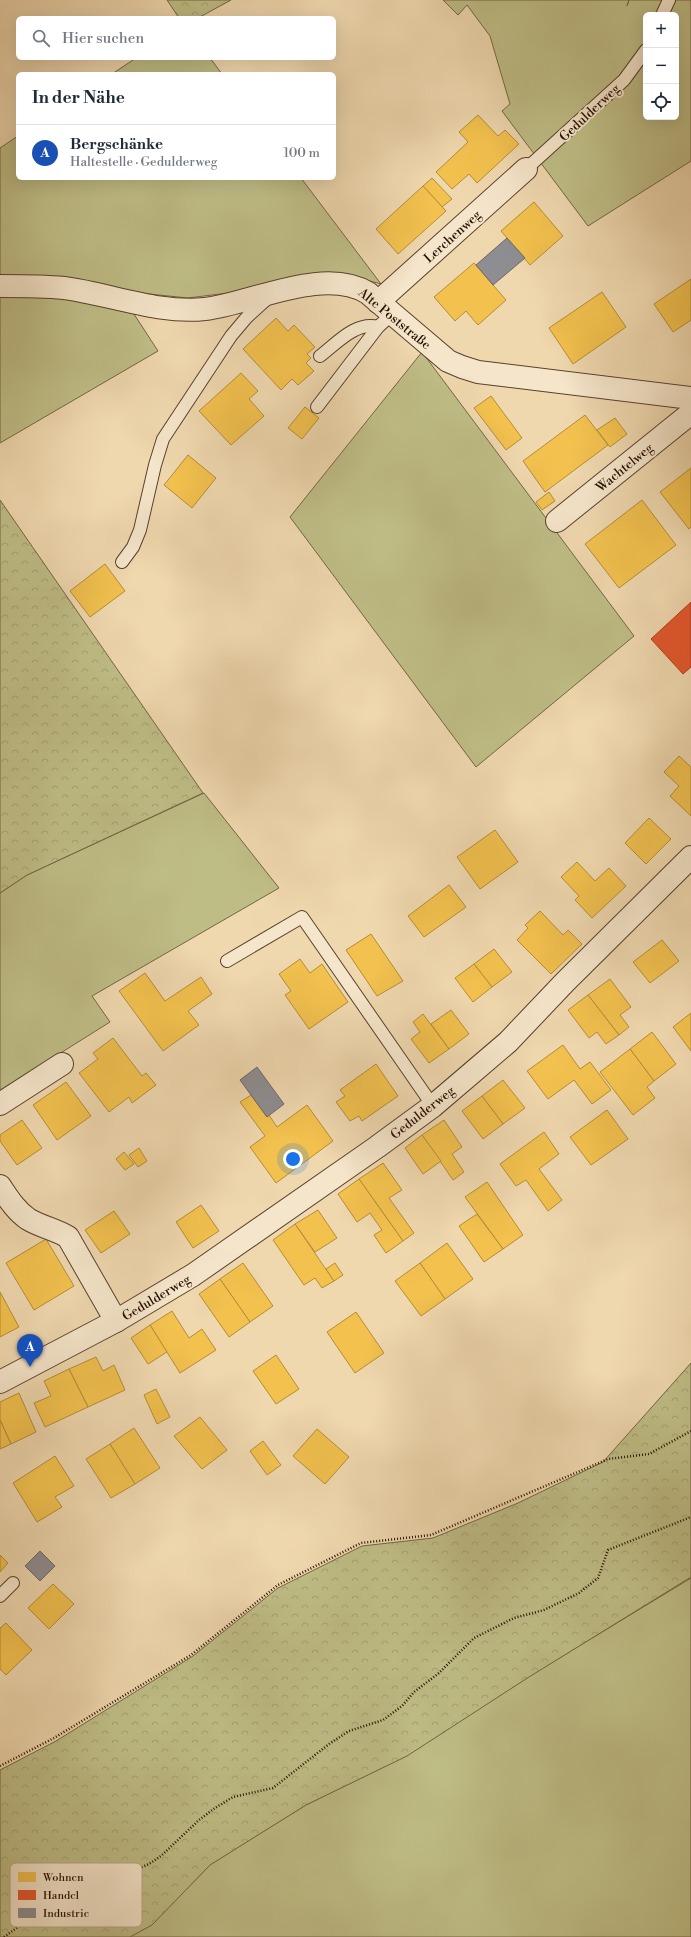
<!DOCTYPE html>
<html lang="de">
<meta charset="utf-8">
<style>
:root{--surface:#fff;--page:#f2f2f3;--text:#1f2937;--muted:#747a83;--line:#e0e1e3;--accent:#1a73e8}
body{margin:0;font-family:"Libre Bodoni",serif;background:var(--page);color:var(--text)}
.controls{position:absolute;right:12px;top:12px;display:grid;overflow:hidden;border-radius:6px;box-shadow:0 4px 16px #0002}
.controls button{width:36px;height:36px;display:grid;place-items:center;padding:0;border:0;border-bottom:1px solid var(--line);background:var(--surface);color:var(--text);font:20px sans-serif}
.you{position:absolute;left:293px;top:1159px;width:14px;height:14px;margin:-10px;border:3px solid #fff;border-radius:50%;background:#1a73e8;box-shadow:0 0 0 6px #1a73e833}
.badge{display:grid;place-items:center;width:26px;height:26px;border-radius:50%;background:var(--accent);color:#fff;font-size:13px;font-weight:700}
.pin{position:absolute;translate:-50% -33px;filter:drop-shadow(0 1px 2px #0008)}
.pin::after{content:'';position:absolute;top:21px;width:14px;height:12px;background:inherit;clip-path:polygon(0 0,100% 0,50% 100%)}
.list{margin:0;padding:0;list-style:none}
h2{display:flex;justify-content:space-between;align-items:center;height:52px;margin:0;padding:0 16px;font-size:17px}
h2 small{font-size:13px;font-weight:400;color:var(--muted)}
.list li{display:grid;grid-template-columns:26px 1fr auto;gap:12px;align-items:center;box-sizing:border-box;height:56px;padding:0 16px;border-top:1px solid var(--line)}
.list b{display:block;font-size:15px;white-space:nowrap}
.list p{margin:0;font-size:13px;white-space:nowrap;color:var(--muted)}
.list em{font-size:13px;font-style:normal;color:var(--muted)}
.icon{flex:none;width:22px;height:22px;fill:none;stroke:currentColor;stroke-width:2;stroke-linecap:round;stroke-linejoin:round}
.map{position:relative;flex:none;width:691px;height:1937px;overflow:hidden}
.search{position:absolute;background:var(--surface);box-shadow:0 4px 16px #0002;left:16px;top:16px;width:320px;height:44px;display:flex;align-items:center;gap:10px;box-sizing:border-box;padding:0 14px;border-radius:6px;color:var(--muted);font-size:15px}
.panel{position:absolute;background:var(--surface);box-shadow:0 4px 16px #0002;left:16px;top:72px;width:320px;height:108px;border-radius:6px}
.map>svg:first-child{display:block}
</style>
<div class="map">
<svg width="691" height="1937" viewBox="0 0 691 1937">
<defs>
<pattern id="forest-crowns" width="20" height="18" patternUnits="userSpaceOnUse"><rect width="20" height="18" fill="#bfbd86"/><path d="M2 6a3 3 0 1 1 6 0M12 15a3 3 0 1 1 6 0" fill="none" stroke="#a4a172"/></pattern>
</defs>
<rect width="100%" height="100%" fill="#efd7ae"/>
<filter id="stains"><feTurbulence type="fractalNoise" baseFrequency=".005" numOctaves="4"/><feColorMatrix values="0 0 0 0 .2 0 0 0 0 .09 0 0 0 0 .02 0 0 0 .5 -.17"/></filter>
<radialGradient id="worn" r=".72"><stop offset=".6" stop-color="#630" stop-opacity="0"/><stop offset="1" stop-color="#630" stop-opacity=".3"/></radialGradient>
<!-- grass -->
<g fill="#bfbd86" stroke="#726644" fill-rule="evenodd">
<path d="M443 0H629L627 6 629 0H691V161L588 226 502 111 510 104 490 36 467 5 458 15ZM646 15H676V117H646Z"/>
<polygon points="136,58 210,58 222,74 112,74"/>
<polygon points="18,136 18,178 301,178 381,284 343,274 303,279 260,289 188,298 149,294 76,282 0,275 0,148"/>
<polygon points="0,295 67,298 130,308 158,351 0,443"/>
<polygon points="422,352 634,636 476,767 290,517"/>
<polygon points="204,793 279,888 92,996 110,1022 0,1091 0,893 27,875"/>
<polygon points="691,1578 691,1937 129,1937 151,1925 211,1864 306,1805 406,1756 528,1677"/>
</g>
<!-- forest -->
<g fill="url(#forest-crowns)" stroke="#726644">
<polygon points="167,0 231,0 198,18 179,18"/>
<polygon points="0,500 203,793 27,875 0,893"/>
<polygon points="691,1363 691,1577 529,1677 407,1756 306,1805 210,1865 152,1925 130,1937 0,1937 0,1770 56,1741 193,1656 278,1588 362,1546 433,1538 518,1503 603,1462"/>
</g>
<!-- homes -->
<g fill="#f2c14e" stroke="#b58c37">
<polygon points="478,115 498,136 505,130 519,144 477,183 469,174 452,189 436,172 468,142 459,132"/>
<polygon points="432,178 452,199 442,207 423,186"/>
<polygon points="423,186 446,211 398,254 376,229"/>
<polygon points="534,202 563,236 530,265 501,231"/>
<polygon points="474,263 506,300 478,325 466,311 455,321 434,297"/>
<polygon points="691,279 691,320 673,332 654,304"/>
<polygon points="602,292 626,327 573,364 549,328"/>
<polygon points="276,318 288,331 294,325 315,347 307,354 311,358 306,363 314,371 298,385 292,379 281,390 243,349"/>
<polygon points="241,373 258,391 249,399 264,416 231,445 199,411"/>
<polygon points="491,396 522,438 506,450 474,408"/>
<polygon points="305,407 319,418 302,439 288,428"/>
<polygon points="585,415 608,445 545,492 523,461"/>
<polygon points="615,418 627,434 610,447 597,430"/>
<polygon points="188,455 216,478 192,508 164,485"/>
<polygon points="691,468 691,527 689,529 660,492"/>
<polygon points="549,492 555,501 542,510 536,502"/>
<polygon points="642,500 676,545 619,588 585,544"/>
<polygon points="105,564 125,591 90,617 70,591"/>
<polygon points="679,756 691,767 691,816 670,796 679,786 664,772"/>
<polygon points="649,818 671,839 646,864 625,843"/>
<polygon points="495,830 518,862 480,889 457,857"/>
<polygon points="577,862 595,881 609,868 626,886 592,918 575,900 579,896 561,877"/>
<polygon points="449,885 466,907 424,937 408,916"/>
<polygon points="540,911 563,935 568,930 582,944 551,974 517,940 528,928 525,925"/>
<polygon points="371,934 403,981 377,996 346,950"/>
<polygon points="662,940 679,961 650,983 633,962"/>
<polygon points="494,949 512,972 492,987 474,964"/>
<polygon points="300,959 310,973 322,964 348,1002 309,1029 285,995 291,991 279,974"/>
<polygon points="474,964 492,987 473,1002 455,978"/>
<polygon points="145,973 165,1001 201,977 212,994 188,1011 199,1025 163,1051 119,991"/>
<polygon points="610,979 631,1007 620,1015 629,1027 619,1035 588,995"/>
<polygon points="588,995 619,1035 606,1044 597,1032 589,1038 568,1010"/>
<polygon points="451,1010 469,1034 449,1049 431,1024"/>
<polygon points="691,1013 691,1051 673,1027"/>
<polygon points="423,1014 449,1049 429,1063 411,1039 420,1032 413,1022"/>
<polygon points="652,1032 676,1064 654,1081 630,1049"/>
<polygon points="113,1038 142,1076 146,1073 156,1085 132,1103 129,1097 109,1112 79,1073 98,1059 93,1053"/>
<polygon points="563,1045 580,1069 590,1062 611,1090 592,1104 574,1080 548,1099 527,1071"/>
<polygon points="630,1049 654,1081 647,1087 655,1098 633,1115 600,1072"/>
<polygon points="376,1064 398,1096 362,1121 359,1116 350,1121 336,1102 345,1096 340,1090"/>
<polygon points="503,1080 525,1108 503,1124 482,1096"/>
<polygon points="66,1082 91,1116 57,1140 33,1105"/>
<polygon points="251,1095 267,1117 269,1115 277,1127 307,1105 333,1141 276,1183 250,1147 265,1136 240,1102"/>
<polygon points="482,1096 503,1124 483,1139 462,1111"/>
<polygon points="607,1110 628,1139 591,1165 570,1137"/>
<polygon points="22,1120 42,1148 17,1165 0,1141 0,1135"/>
<polygon points="444,1120 462,1147 452,1154 464,1172 453,1180 422,1135"/>
<polygon points="544,1132 559,1154 539,1169 562,1200 548,1211 526,1180 516,1186 500,1164"/>
<polygon points="422,1135 441,1161 423,1174 405,1148"/>
<polygon points="139,1148 147,1161 138,1167 129,1155"/>
<polygon points="124,1152 134,1164 125,1170 116,1159"/>
<polygon points="383,1163 402,1190 389,1198 414,1233 403,1241 359,1179"/>
<polygon points="359,1179 403,1241 386,1253 374,1235 382,1230 370,1213 357,1222 338,1194"/>
<polygon points="487,1182 523,1235 503,1249 465,1197"/>
<polygon points="201,1205 219,1231 193,1248 176,1222"/>
<polygon points="318,1210 337,1238 315,1252 295,1224"/>
<polygon points="114,1211 130,1234 101,1253 85,1230"/>
<polygon points="477,1214 503,1249 484,1262 459,1226"/>
<polygon points="295,1224 334,1281 322,1288 315,1278 304,1285 273,1240"/>
<polygon points="46,1239 74,1286 34,1310 6,1263"/>
<polygon points="447,1243 473,1279 445,1299 420,1263"/>
<polygon points="243,1263 273,1306 250,1322 220,1279"/>
<polygon points="335,1263 343,1275 334,1281 326,1269"/>
<polygon points="420,1263 445,1299 421,1316 395,1281"/>
<polygon points="220,1279 250,1322 229,1337 199,1294"/>
<polygon points="0,1292 19,1327 0,1337"/>
<polygon points="172,1311 189,1338 202,1329 216,1350 180,1373 150,1325"/>
<polygon points="356,1312 384,1353 355,1373 327,1332"/>
<polygon points="150,1325 167,1352 148,1364 131,1338"/>
<polygon points="276,1355 299,1389 276,1404 253,1371"/>
<polygon points="96,1357 103,1371 114,1365 125,1390 88,1407 69,1369"/>
<polygon points="69,1369 88,1407 45,1427 34,1403 51,1396 44,1381"/>
<polygon points="156,1389 170,1417 157,1424 144,1395"/>
<polygon points="19,1393 36,1432 11,1444 0,1420 0,1402"/>
<polygon points="200,1417 227,1450 202,1469 174,1436"/>
<polygon points="0,1420 11,1444 0,1449"/>
<polygon points="134,1428 160,1468 135,1484 110,1444"/>
<polygon points="317,1429 349,1457 325,1484 293,1456"/>
<polygon points="263,1441 281,1465 267,1475 250,1451"/>
<polygon points="110,1444 135,1484 111,1498 86,1459"/>
<polygon points="55,1456 74,1486 55,1497 62,1507 37,1522 13,1483"/>
<polygon points="0,1555 8,1563 0,1572"/>
<polygon points="53,1584 74,1604 49,1629 28,1608"/>
<polygon points="6,1623 32,1650 6,1675 0,1669 0,1628"/>
</g>
<!-- shops -->
<polygon fill="#e4572e" stroke="#ab4121" points="691,602 691,667 683,674 651,639"/>
<!-- industry -->
<g fill="#8d8d92" stroke="#6e6767">
<polygon points="507,238 525,258 493,285 476,265"/>
<polygon points="257,1067 284,1104 267,1117 240,1080"/>
<polygon points="40,1551 55,1566 40,1581 25,1566"/>
</g>
<g fill="none" stroke-linecap="round" stroke-linejoin="round">
<defs>
<g id="service">
<polyline points="662,15 669,0"/>
<polyline points="526,169 624,80 646,50"/>
<path d="M320 356C337 343 356 321 378 327"/>
<polyline points="317,407 378,327 392,314"/>
<polyline points="122,562 133,547 140,530 155,465 163,439 231,336 247,317 269,297"/>
<polyline points="227,961 302,917 433,1106"/>
<polyline points="0,1596 13,1583"/>
</g>
<g id="minor">
<path d="M0 286C21 286 43 286 64 288 110 294 158 314 205 309 253 303 324 266 368 293L448 361 462 367 478 372 691 398"/>
<polyline points="378,302 526,169"/>
<polyline points="557,521 691,413"/>
<polyline points="0,1104 62,1064"/>
<path d="M0 1186C8 1198 16 1211 28 1219 41 1227 55 1229 68 1237L116 1321"/>
<polyline points="0,1382 116,1321 193,1275 377,1147 433,1106 508,1042 565,982 691,857"/>
</g>
</defs>
<!-- service casing -->
<use href="#service" stroke="#58412d" stroke-width="14"/>
<!-- minor casing -->
<use href="#minor" stroke="#58412d" stroke-width="24"/>
<!-- path -->
<g stroke="#260f02" stroke-width="2.5" stroke-dasharray="1 2" stroke-linecap="butt">
<polyline points="0,1766 54,1738 191,1655 278,1585 361,1543 431,1535 608,1459 649,1454 691,1431"/>
<polyline points="4,1937 29,1919 45,1917 62,1911 119,1877 149,1864 161,1856 199,1820 215,1808 233,1797 273,1788 329,1744 349,1731 383,1720 402,1706 414,1692 439,1673 474,1638 514,1618 544,1610 579,1593 598,1578 608,1550 691,1517"/>
</g>
<!-- service -->
<use href="#service" stroke="#f5e5ca" stroke-width="12"/>
<!-- minor -->
<use href="#minor" stroke="#f5e5ca" stroke-width="22"/>
</g>
<g text-anchor="middle" stroke-width="4" stroke-linejoin="round" paint-order="stroke">
<!-- street labels -->
<g font-size="13" fill="#260f02" stroke="#f5e5ca">
<text transform="translate(589 112) rotate(-43)" y="5">Gedulderweg</text>
<text transform="translate(452 236) rotate(-42)" y="5">Lerchenweg</text>
<text transform="translate(395 318) rotate(39)" y="5">Alte Poststraße</text>
<text transform="translate(624 467) rotate(-39)" y="5">Wachtelweg</text>
<text transform="translate(422 1112) rotate(-38)" y="5">Gedulderweg</text>
<text transform="translate(156 1297) rotate(-31)" y="5">Gedulderweg</text>
</g>
</g>
<!-- legend -->
<rect x="10" y="1863" width="132" height="64" rx="6" fill="#f5e5ca" stroke="#b7a58e" stroke-width="1"/>
<rect x="18" y="1872" width="18" height="10" fill="#f2c14e"/>
<rect x="18" y="1890" width="18" height="10" fill="#e4572e"/>
<rect x="18" y="1908" width="18" height="10" fill="#8d8d92"/>
<g font-size="11" fill="#260f02">
<text x="43" y="1881">Wohnen</text>
<text x="43" y="1899">Handel</text>
<text x="43" y="1917">Industrie</text>
</g>
<rect width="100%" height="100%" filter="url(#stains)"/>
<rect width="100%" height="100%" fill="url(#worn)"/>
</svg>
<div class="controls">
<button>+</button>
<button>−</button>
<button><svg class="icon" aria-label="locate" viewBox="0 0 24 24"><circle cx="12" cy="12" r="6"/><path d="M12 2v4M12 18v4M2 12h4M18 12h4"/></svg></button>
</div>
<div class="you"></div>
<div class="pin badge" style="left:30px;top:1367px;background:#1a4fb4">A</div>
<div class="search"><svg class="icon" aria-label="search" viewBox="0 0 24 24"><circle cx="10" cy="10" r="6"/><path d="M15 15l6 6"/></svg>Hier suchen</div>
<section class="panel">
<h2>In der Nähe<small></small></h2>
<ul class="list">
<li><span class="badge" style="background:#1a4fb4">A</span><div><b>Bergschänke</b><p>Haltestelle · Gedulderweg</p></div><em>100 m</em></li>
</ul>
</section>
</div>
